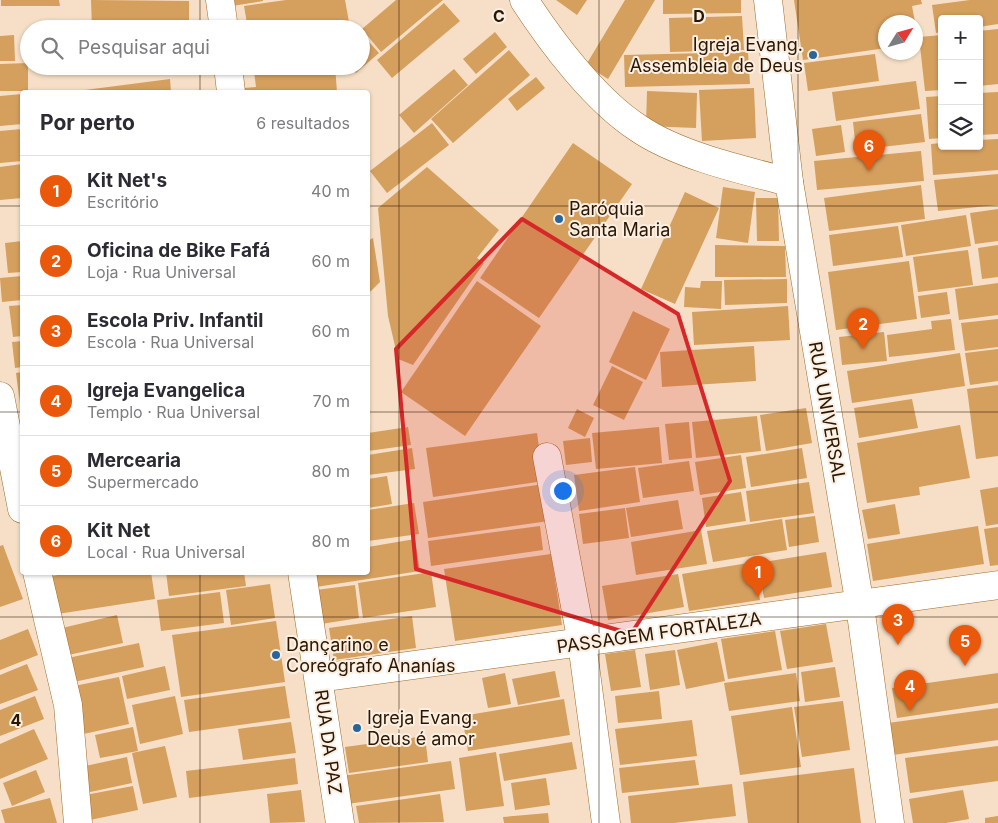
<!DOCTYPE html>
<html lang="pt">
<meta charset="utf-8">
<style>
:root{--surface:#fff;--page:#f2f2f3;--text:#2b2b33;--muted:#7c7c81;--line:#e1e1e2;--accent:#ea580c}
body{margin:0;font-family:Inter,sans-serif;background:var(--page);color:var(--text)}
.controls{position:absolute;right:15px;top:15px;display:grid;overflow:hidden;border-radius:5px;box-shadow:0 1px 4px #0004}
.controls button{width:45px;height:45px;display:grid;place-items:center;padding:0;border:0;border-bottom:1px solid var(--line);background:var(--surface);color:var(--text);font:25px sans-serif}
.compass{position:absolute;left:878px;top:15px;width:45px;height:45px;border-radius:50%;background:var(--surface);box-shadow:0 1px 4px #0004;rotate:53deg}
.you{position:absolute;left:562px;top:490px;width:18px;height:18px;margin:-12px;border:4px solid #fff;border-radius:50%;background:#1a73e8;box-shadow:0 0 0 8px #1a73e833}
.badge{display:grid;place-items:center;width:32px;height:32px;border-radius:50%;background:var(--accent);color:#fff;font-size:16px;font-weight:700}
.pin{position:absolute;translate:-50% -41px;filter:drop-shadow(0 1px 2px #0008)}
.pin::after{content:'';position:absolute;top:26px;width:18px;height:15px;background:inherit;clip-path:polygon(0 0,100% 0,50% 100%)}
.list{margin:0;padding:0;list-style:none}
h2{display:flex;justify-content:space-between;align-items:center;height:65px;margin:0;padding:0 20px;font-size:21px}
h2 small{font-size:16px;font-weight:400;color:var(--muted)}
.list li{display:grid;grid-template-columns:32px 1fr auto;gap:15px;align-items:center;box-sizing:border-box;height:70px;padding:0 20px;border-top:1px solid var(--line)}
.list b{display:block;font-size:19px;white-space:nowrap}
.list p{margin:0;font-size:16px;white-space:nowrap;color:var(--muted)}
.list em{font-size:16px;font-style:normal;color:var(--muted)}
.icon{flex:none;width:28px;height:28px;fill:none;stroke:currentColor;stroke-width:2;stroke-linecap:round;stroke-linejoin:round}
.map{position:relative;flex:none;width:998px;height:823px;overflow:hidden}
.search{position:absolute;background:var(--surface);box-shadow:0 1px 4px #0004;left:20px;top:20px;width:350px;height:55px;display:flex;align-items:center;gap:12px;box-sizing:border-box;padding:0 18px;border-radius:28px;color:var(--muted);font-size:19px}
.panel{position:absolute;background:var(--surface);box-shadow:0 1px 4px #0004;left:20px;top:90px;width:350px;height:485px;border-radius:5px}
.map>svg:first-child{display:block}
</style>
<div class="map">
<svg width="998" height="823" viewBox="0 0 998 823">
<rect width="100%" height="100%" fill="#f6dfc6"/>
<!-- building -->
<g fill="#d59f5e">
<polygon points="1,0 59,0 60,6 1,6"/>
<polygon points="91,0 189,1 189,29 92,29"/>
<polygon points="231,0 263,0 263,1 232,6"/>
<polygon points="286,0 345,0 349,22 305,29 248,29 244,6"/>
<polygon points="396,0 443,0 381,52 362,29"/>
<polygon points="556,0 587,0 577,15"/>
<polygon points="625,0 655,0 608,79 586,65"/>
<polygon points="663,0 741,0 741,13 663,14"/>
<polygon points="794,0 921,0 922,4 912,6 915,22 886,22 886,48 803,60"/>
<polygon points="970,0 998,0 998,24 979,27 979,19 942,19 942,32 936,33 932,5"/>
<polygon points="444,3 460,21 392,78 377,60"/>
<polygon points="742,16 744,50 670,52 669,18"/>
<polygon points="998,29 998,84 979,86 979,31"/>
<polygon points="495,32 507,47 476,74 463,59"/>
<polygon points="361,33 379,53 356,73 349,66 361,66"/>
<polygon points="14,35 15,61 0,61 0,36"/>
<polygon points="942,35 942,90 925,91 919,37"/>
<polygon points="509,50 530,75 453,143 431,119"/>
<polygon points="748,52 750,84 625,87 624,55"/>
<polygon points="875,54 879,81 808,91 804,63"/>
<polygon points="28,63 28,91 0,91 0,64"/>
<polygon points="123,66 186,66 186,67 124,75"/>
<polygon points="303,66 335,66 337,92 244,92 244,88 256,87 254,71"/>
<polygon points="454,69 468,85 414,133 399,115"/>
<polygon points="536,77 545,88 517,111 508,99"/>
<polygon points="170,79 171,92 85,92 85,90"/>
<polygon points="916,81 920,109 836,121 832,92"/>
<polygon points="754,88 756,138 702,141 699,90"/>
<polygon points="647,91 697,93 696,128 646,126"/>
<polygon points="998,92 998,134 979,135 979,93"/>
<polygon points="22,94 22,124 0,126 0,96"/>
<polygon points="942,96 942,138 929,139 926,97"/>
<polygon points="921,114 925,142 856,150 853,122"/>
<polygon points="432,123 449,145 387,193 370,171"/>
<polygon points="841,125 845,152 816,156 812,129"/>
<polygon points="22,129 22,161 0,163 0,131"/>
<polygon points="998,139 998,170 933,175 931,144 942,143 942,146 979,146 979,140"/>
<polygon points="573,143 632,184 539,318 480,278"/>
<polygon points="921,151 924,181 817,190 814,161"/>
<polygon points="22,164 22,198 0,200 0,167"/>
<polygon points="427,167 499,230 477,258 484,263 413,365 398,359 388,316 378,208"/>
<polygon points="998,174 998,205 938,211 934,180"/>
<polygon points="921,185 925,219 829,231 824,198"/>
<polygon points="723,187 755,192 748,243 716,238"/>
<polygon points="685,192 719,208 675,304 641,289"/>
<polygon points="756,198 778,198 779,241 757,241"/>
<polygon points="998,209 998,241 975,244 970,213"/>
<polygon points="966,215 971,246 906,256 901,225"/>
<polygon points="898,226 903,257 833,266 829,235"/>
<polygon points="373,238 380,282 368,294 368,241"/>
<polygon points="22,241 22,272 8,273 5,243"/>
<polygon points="715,245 785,246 786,277 715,277"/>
<polygon points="998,245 998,277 982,279 978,248"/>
<polygon points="968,250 973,285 918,292 913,257"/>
<polygon points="909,261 917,319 836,330 828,272"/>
<polygon points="22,276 22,300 2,302 0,278"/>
<polygon points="787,279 787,303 725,305 724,280"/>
<polygon points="477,281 541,326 465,436 401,392"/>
<polygon points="701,281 722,281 721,309 684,307 685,287 700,288"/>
<polygon points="998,283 998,315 959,320 955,289"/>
<polygon points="947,292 950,314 921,318 918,296"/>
<polygon points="22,305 22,336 13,337 9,306"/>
<polygon points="788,306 790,340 694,345 692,312"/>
<polygon points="633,311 670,329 646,380 609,362"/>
<polygon points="951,319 955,350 889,357 887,335 932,329 931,321"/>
<polygon points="998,319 998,347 965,351 961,323"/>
<polygon points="884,332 887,361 842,365 839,337"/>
<polygon points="22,341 22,367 15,368 12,342"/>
<polygon points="754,346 756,381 662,387 660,352"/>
<polygon points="998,349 998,381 970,385 965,353"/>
<polygon points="960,353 965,386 852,403 847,371"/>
<polygon points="612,366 643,382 624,420 593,405"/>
<polygon points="22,372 22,404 20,404 16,373"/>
<polygon points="998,385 998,456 976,459 967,389"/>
<polygon points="912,399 918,428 859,438 854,408"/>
<polygon points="806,408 812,443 766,451 760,415"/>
<polygon points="577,409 594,418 585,437 568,428"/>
<polygon points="757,416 761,451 696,458 692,422"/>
<polygon points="689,422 692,458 669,460 665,424"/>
<polygon points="960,425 970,478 919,487 920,495 867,503 857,443"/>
<polygon points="408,427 411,445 368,451 368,433"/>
<polygon points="659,427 662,463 596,469 592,433"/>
<polygon points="537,433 544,481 433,497 426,448"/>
<polygon points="590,438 592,462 566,465 563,441"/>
<polygon points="412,448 415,469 368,475 368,455"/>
<polygon points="802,448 807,478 751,487 746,457"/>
<polygon points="741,455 746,488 700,495 695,462"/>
<polygon points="689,461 694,491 643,498 638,468"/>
<polygon points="635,467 640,502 579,511 574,475"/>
<polygon points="387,476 392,504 368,508 368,479"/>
<polygon points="809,482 814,513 750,522 746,491"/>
<polygon points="544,484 549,521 428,538 423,502"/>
<polygon points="998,487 998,524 986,526 980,490"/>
<polygon points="741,492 746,521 706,527 702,498"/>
<polygon points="678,500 683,529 631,537 626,508"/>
<polygon points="414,503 419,534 368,541 368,510"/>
<polygon points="895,504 900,534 868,539 862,510"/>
<polygon points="625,508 629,538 583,544 579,514"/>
<polygon points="815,516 819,542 789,547 785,520"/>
<polygon points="782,519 787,550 713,562 707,531"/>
<polygon points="540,526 543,550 431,566 428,541"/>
<polygon points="978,526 984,564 873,581 867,544"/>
<polygon points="998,527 998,565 990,566 984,529"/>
<polygon points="701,530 707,564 636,575 631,542"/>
<polygon points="415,539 420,571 316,587 314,572 368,572 368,547"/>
<polygon points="3,545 23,599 0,607 0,546"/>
<polygon points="826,552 832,587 764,598 758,563"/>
<polygon points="551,554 562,625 455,641 444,569"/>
<polygon points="754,562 760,600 689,611 682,574"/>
<polygon points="77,572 151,572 155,599 51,615 45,577"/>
<polygon points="166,572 244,572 246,586 169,596"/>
<polygon points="431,572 436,607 363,618 358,583"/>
<polygon points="678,574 684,607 608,620 602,586"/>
<polygon points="270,584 275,618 231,625 226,590"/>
<polygon points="355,585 359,618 321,624 316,590"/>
<polygon points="220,592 224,623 161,631 157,600"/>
<polygon points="117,615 123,643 64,656 58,629"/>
<polygon points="412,616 416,648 334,660 329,628"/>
<polygon points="276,621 285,682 181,697 172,635"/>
<polygon points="826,624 833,662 787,669 780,631"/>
<polygon points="28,629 38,655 0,670 0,640"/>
<polygon points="775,631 782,670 728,679 721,639"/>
<polygon points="717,642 725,681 686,689 677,650"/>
<polygon points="139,643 144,667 69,683 63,659"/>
<polygon points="635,650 641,687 611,691 605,654"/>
<polygon points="675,650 680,685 650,690 645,654"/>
<polygon points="27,664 38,690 0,704 0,675"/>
<polygon points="165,666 170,690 127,699 122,676"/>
<polygon points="835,667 840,697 805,702 801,672"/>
<polygon points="555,671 560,697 518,705 512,679"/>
<polygon points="505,673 511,704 488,708 482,678"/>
<polygon points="796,673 800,701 729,711 724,683"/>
<polygon points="998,673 998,703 897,718 892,688"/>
<polygon points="119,677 129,724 79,735 69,687"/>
<polygon points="285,686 290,718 189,732 184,700"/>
<polygon points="659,691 662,719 618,723 615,696"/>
<polygon points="35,696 44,719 0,736 0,710"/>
<polygon points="175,696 183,734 140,744 132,705"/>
<polygon points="564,699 570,735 468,751 462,716"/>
<polygon points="843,701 850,750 802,757 794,707"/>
<polygon points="792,707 801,767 740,775 731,716"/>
<polygon points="998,708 998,740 893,755 888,723"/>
<polygon points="692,720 697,756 620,765 615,729"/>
<polygon points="291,722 296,753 243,760 238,729"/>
<polygon points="133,727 138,751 100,758 95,735"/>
<polygon points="34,729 48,759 0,779 0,744"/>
<polygon points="425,736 428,762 349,773 345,747"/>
<polygon points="572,742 577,769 504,781 499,754"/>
<polygon points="165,746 177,797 143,804 132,753"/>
<polygon points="998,746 998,781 910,793 905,758"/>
<polygon points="496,752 504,806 466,811 459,758"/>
<polygon points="127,757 132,783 81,794 76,768"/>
<polygon points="295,758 298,784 189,798 186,771"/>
<polygon points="695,760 699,785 622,793 619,768"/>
<polygon points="451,761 455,789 347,804 342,776"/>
<polygon points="854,768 861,823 748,823 743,782"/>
<polygon points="36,770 45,792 12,806 3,783"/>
<polygon points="546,778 550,805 515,810 511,783"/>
<polygon points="732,784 736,816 674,823 631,823 628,796"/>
<polygon points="133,786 138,810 85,821 80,796"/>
<polygon points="301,790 305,822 270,823 267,794"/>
<polygon points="963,790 969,819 946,823 913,823 909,799"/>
<polygon points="440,794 444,822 359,823 356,806"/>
<polygon points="50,798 57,823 5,823 1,810"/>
<polygon points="548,813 549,823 504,823 503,817"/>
<polygon points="998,816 998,823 985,823 985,818"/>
</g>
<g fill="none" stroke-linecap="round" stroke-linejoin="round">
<defs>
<g id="minor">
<polyline points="220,0 224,29"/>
<path d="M524 0C552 43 595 100 638 128 677 155 742 170 789 182"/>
<polyline points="768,0 789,182 860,606 890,823"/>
<polyline points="228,66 231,92"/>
<polyline points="0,396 22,509"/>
<polyline points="547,457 582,643 606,823"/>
<polyline points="37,572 68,705 78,823"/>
<polyline points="302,572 340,823"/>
<polyline points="319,678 998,585"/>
</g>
</defs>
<!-- minor casing -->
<use href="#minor" stroke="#9f6c2a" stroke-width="29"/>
<!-- minor -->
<use href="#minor" stroke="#fff" stroke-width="28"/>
</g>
<!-- marked area -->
<path fill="#d62828" fill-opacity="0.2" stroke="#d62828" stroke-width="4" stroke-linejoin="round" d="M522 219 678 314 730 481 631 634 416 569 396 349Z"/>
<!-- grid -->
<path fill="none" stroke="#2b1600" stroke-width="1" stroke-opacity="0.55" d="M200 0V29M399 0V823M599 0V823M798 0V823M200 66V92M0 206H22M368 206H998M0 412H22M368 412H998M200 572V823M0 617H998"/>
<!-- markers -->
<g fill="#29649b" stroke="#faefe2" stroke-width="2">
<circle cx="813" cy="55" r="5"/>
<circle cx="559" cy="219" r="5"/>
<circle cx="276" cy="655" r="5"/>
<circle cx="357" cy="728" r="5"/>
</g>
<g text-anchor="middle" stroke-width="4" stroke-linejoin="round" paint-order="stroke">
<!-- poi labels -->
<g font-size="18" fill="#2b1600" stroke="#faefe2" text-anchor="start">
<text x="803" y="51" text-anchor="end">Igreja Evang.<tspan x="803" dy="21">Assembleia de Deus</tspan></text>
<text x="569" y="215">Paróquia<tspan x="569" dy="21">Santa Maria</tspan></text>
<text x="286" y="651">Dançarino e<tspan x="286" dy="21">Coreógrafo Ananías</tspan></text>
<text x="367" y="724">Igreja Evang.<tspan x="367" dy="21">Deus é amor</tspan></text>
</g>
<!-- street labels -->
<g font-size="18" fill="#2b1600" stroke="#faefe2">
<text transform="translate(827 412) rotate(80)" y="6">RUA UNIVERSAL</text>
<text transform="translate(659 633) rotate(-8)" y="6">PASSAGEM FORTALEZA</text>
<text transform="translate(328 742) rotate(82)" y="6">RUA DA PAZ</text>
</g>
</g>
<g font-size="16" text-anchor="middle" font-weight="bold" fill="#2b1600" stroke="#faefe2" stroke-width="4" stroke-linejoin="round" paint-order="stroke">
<text x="499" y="22">C</text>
<text x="699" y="22">D</text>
<text x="16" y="726">4</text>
</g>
</svg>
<div class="controls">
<button>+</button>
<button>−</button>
<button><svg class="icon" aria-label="layers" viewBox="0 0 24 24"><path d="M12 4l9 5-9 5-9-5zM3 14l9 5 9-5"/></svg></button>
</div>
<svg class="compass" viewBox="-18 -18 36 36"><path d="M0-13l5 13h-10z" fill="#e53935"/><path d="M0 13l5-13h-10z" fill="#7c7c81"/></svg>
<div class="you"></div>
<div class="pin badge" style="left:758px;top:597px">1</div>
<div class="pin badge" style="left:863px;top:349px">2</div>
<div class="pin badge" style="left:898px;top:645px">3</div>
<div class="pin badge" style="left:910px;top:711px">4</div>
<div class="pin badge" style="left:965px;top:666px">5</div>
<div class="pin badge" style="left:869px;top:171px">6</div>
<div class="search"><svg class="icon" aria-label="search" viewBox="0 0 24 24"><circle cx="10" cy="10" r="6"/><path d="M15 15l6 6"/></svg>Pesquisar aqui</div>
<section class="panel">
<h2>Por perto<small>6 resultados</small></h2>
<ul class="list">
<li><span class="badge">1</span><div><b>Kit Net's</b><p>Escritório</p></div><em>40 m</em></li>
<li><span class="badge">2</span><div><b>Oficina de Bike Fafá</b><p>Loja · Rua Universal</p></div><em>60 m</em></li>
<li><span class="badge">3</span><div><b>Escola Priv. Infantil</b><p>Escola · Rua Universal</p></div><em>60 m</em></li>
<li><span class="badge">4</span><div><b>Igreja Evangelica</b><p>Templo · Rua Universal</p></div><em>70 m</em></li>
<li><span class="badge">5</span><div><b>Mercearia</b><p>Supermercado</p></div><em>80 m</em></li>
<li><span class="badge">6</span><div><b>Kit Net</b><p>Local · Rua Universal</p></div><em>80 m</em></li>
</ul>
</section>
</div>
